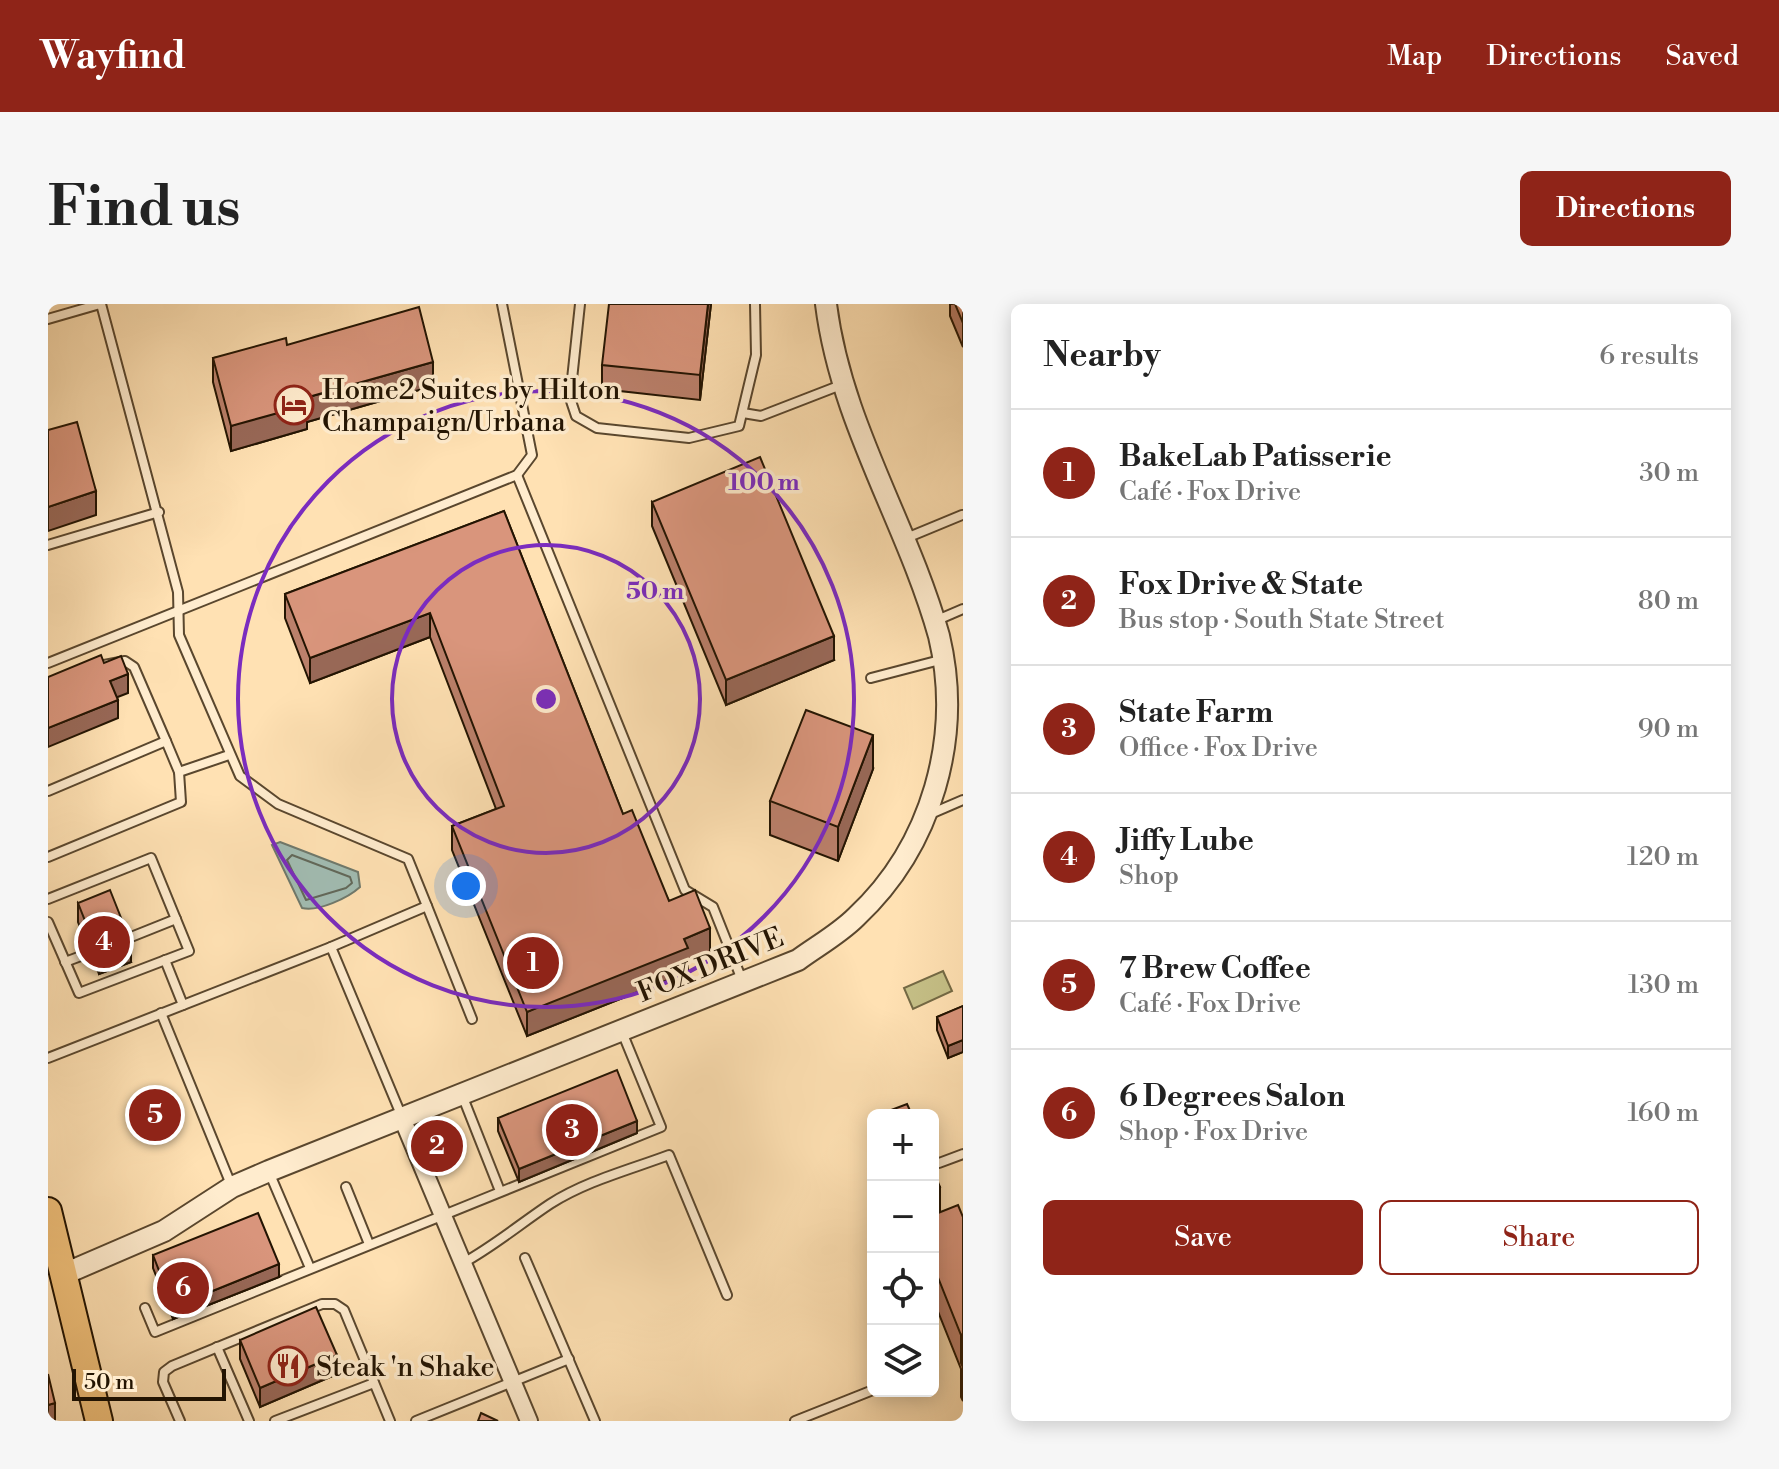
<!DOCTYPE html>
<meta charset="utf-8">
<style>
:root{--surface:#fff;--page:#f6f6f6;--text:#222;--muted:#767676;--line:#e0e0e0;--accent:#8f2418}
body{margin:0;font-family:"Libre Bodoni",serif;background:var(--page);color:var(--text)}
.controls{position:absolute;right:24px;bottom:24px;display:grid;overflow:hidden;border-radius:12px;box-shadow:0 4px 20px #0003}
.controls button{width:72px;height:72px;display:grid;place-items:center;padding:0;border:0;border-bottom:2px solid var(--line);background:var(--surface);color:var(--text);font:40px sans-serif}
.scale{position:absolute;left:24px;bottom:20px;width:154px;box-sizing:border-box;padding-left:8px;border:4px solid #231402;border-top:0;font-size:22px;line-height:28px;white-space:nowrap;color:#231402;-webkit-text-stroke:6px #ffecce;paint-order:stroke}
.you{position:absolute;left:418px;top:582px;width:28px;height:28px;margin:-20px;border:6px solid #fff;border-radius:50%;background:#1a73e8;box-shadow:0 0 0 12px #1a73e833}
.badge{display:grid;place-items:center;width:52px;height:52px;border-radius:50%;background:var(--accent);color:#fff;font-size:26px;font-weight:700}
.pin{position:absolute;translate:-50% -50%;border:4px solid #fff;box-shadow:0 2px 8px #0006}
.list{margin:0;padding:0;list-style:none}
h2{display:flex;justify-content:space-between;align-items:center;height:104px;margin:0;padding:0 32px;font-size:34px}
h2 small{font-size:26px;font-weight:400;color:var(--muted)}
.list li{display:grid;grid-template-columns:52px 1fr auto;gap:24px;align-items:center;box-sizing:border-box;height:128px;padding:0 32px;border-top:2px solid var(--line)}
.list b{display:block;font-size:30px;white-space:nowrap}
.list p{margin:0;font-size:26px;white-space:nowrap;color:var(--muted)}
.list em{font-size:26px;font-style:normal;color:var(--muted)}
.actions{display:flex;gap:16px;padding:24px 32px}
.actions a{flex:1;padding:18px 0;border:2px solid var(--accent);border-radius:12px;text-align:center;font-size:28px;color:var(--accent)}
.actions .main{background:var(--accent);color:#fff}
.icon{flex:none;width:44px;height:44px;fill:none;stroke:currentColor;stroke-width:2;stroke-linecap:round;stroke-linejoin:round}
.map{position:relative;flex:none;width:915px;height:1117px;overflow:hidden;border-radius:12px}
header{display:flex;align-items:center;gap:48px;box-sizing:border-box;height:112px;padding:0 40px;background:var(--accent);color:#fff}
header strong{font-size:38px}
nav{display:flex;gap:44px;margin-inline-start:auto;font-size:28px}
.intro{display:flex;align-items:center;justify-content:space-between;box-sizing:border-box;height:192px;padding:0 48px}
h1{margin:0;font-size:56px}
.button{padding:20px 36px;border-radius:12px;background:var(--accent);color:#fff;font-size:28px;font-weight:700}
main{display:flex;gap:48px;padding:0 48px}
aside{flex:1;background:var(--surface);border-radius:12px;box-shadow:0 4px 20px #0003}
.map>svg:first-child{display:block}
</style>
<header>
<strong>Wayfind</strong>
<nav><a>Map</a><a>Directions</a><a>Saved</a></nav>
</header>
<div class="intro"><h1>Find us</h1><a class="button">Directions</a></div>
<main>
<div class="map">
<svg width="915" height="1117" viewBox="0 0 915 1117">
<rect width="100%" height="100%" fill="#ffe1b3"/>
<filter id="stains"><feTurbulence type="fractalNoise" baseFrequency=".0025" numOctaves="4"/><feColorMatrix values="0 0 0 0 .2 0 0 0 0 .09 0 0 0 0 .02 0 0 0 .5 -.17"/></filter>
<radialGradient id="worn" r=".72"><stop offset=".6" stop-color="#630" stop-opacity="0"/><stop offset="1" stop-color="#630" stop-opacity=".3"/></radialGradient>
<!-- green -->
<polygon fill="#c6c188" stroke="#746a45" stroke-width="2" points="895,667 904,687 865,705 856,684"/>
<!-- water -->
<path fill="#a1bcb2" stroke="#6f796c" stroke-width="2" d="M232 538 310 568 312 583C300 594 270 608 254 604L224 541Z"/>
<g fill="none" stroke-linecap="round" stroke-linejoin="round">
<!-- shore -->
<polygon stroke="#62685a" stroke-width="2" points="244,551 302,573 304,579 298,584 258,596 239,556"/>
<defs>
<g id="service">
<polyline points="53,0 130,288 131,331 192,472 230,500 360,555 379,602 283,643 354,813"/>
<polyline points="532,0 522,94 528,112 549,124 641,134 691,122 708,51 707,0"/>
<polyline points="0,15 52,0"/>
<polyline points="695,109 713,112 793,81"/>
<polyline points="469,171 637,586 665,603 694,676"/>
<polyline points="856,235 914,211"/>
<polyline points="0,241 111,208"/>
<polyline points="887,317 915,305"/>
<polyline points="0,359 469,171 484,151 454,0"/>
<polyline points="46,363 77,357 86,363 118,437"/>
<polyline points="823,374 892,356"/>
<polyline points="0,487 118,437 131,468 181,451"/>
<polyline points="880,511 915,496"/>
<polyline points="0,553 133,498 131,468"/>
<polyline points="0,595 103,554 141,647 31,689 0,618"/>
<polyline points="379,602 424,715"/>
<polyline points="73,637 128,615"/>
<polyline points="117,656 135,701"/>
<polyline points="17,658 49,646"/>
<polyline points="113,709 184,883"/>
<polyline points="0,754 283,643"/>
<polyline points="414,791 452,887"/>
<polyline points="891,859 915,850"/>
<polyline points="221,868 262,964"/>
<polyline points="298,883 321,940"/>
<polyline points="477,954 547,1117"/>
<path d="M415 959C446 942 472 920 502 900 538 877 581 866 621 851L679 991"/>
<polyline points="97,1004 107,1028 613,823 574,728"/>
<polyline points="169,1043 201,1117"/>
<polyline points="132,1117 115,1078 116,1068 124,1062 274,1000 287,1000 296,1006 342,1117"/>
<polyline points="227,1117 326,1079"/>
<polyline points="368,1117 521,1055"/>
<polyline points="747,1117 825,1086"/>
</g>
<polyline id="minor" points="354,814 481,1117"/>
<path id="tertiary" d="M14 971 116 927 184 883 221 867 750 656C769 642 791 630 808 613 884 542 915 433 891 332 859 218 793 120 778 0"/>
<polyline id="primary" points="0,907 51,1117"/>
</defs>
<!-- service casing -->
<use href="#service" stroke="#5a472e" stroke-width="12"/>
<!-- minor casing -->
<use href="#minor" stroke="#5a472e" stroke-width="20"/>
<!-- tertiary casing -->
<use href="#tertiary" stroke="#5a472e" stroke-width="24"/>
<!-- primary casing -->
<use href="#primary" stroke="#231402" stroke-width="30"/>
<!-- service -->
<use href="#service" stroke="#ffecce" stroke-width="8"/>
<!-- minor -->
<use href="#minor" stroke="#ffecce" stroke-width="16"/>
<!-- tertiary -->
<use href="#tertiary" stroke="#ffecce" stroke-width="20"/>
<!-- primary -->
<use href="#primary" stroke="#f0c07a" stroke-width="26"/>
</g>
<!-- wall -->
<g fill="#bb806b" stroke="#231402" stroke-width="2">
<polygon points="663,0 652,96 554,85 554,61"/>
<polygon points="902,0 915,0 915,43 902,12"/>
<polygon points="239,41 385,82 259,118 259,125 183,147 165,78 165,54"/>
<polygon points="604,198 786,356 678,401 604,222"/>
<polygon points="456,207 575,510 621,597 662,648 640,658 640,668 479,732 404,546 404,522 448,505 382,333 262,379 237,314 237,290"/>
<polygon points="825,465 790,557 722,531 722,497"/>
<polygon points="30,599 83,658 51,670 30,618"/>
<polygon points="915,702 915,748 900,754 889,726 889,713"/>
<polygon points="450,814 589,829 471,878 450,827"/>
<polygon points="885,866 892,908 915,913 915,1097 913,1093 913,1065 885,995"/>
<polygon points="105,951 231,973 125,1015 105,964"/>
<polygon points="192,1036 289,1070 212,1103 192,1055"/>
</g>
<!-- shaded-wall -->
<g fill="#986857" stroke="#231402" stroke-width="2">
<polygon points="660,0 663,0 652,96 652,71"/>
<polygon points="385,58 385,82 259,118 259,125 183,147 183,122 257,94"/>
<polygon points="48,187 48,211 0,227 0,203"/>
<polygon points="382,309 382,333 262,379 262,354"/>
<polygon points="786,332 786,356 678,401 678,376"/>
<polygon points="80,370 80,389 62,396 62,377"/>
<polygon points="70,396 70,414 0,443 0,424"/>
<polygon points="825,431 825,465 790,557 790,523"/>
<polygon points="662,624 662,648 640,658 640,668 479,732 479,708 636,635"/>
<polygon points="83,639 83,658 51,670 51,652"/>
<polygon points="915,736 915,748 900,754 900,742"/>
<polygon points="589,817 589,829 471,878 471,865"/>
<polygon points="892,883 892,917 885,920 885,885"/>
<polygon points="231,960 231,973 125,1015 125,1003"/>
<polygon points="915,1030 915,1063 913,1059 913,1031"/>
<polygon points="289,1051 289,1070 212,1103 212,1084"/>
<polygon points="7,1099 7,1117 0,1117 0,1101"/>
</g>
<!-- building -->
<g fill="#d9957c" stroke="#231402" stroke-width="2">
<polygon points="561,0 660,0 652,71 554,61"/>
<polygon points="907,0 915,0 915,19"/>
<polygon points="371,3 385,58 257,94 259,101 183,122 165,54 238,34 239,41"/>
<polygon points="29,118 48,187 0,203 0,126"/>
<polygon points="712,153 786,332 678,376 604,198"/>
<polygon points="456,207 575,510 584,506 621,597 647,586 662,624 636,635 640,644 479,708 404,522 456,502 382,309 262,354 237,290"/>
<polygon points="53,351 56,359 73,352 80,370 62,377 70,396 0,424 0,373"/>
<polygon points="758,406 825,431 790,523 722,497"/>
<polygon points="62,586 83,639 51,652 30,599"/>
<polygon points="915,702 915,736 900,742 889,713"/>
<polygon points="569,766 589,817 471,865 450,814"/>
<polygon points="859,800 864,811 830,811"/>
<polygon points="885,866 892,883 885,885"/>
<polygon points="910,901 915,913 915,1030 913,1031 885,961 885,911"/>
<polygon points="210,909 231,960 125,1003 105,951"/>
<polygon points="268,1003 289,1051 212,1084 192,1036"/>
<polygon points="0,1070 7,1099 0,1101"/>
<polygon points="433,1109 450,1117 430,1117"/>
</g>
<!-- distance rings -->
<g fill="none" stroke="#7b2cbf" stroke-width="4">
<circle cx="498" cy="395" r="154"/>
<circle cx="498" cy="395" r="308"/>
</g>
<!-- icons -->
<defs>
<symbol id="hotel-ring" viewBox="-11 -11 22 22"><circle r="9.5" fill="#ffecce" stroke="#8f2418" stroke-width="1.5"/><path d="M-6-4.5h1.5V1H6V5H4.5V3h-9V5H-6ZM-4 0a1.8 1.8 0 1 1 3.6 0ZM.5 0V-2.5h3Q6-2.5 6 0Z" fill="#8f2418"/></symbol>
<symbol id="restaurant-ring" viewBox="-11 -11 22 22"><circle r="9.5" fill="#ffecce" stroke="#8f2418" stroke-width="1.5"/><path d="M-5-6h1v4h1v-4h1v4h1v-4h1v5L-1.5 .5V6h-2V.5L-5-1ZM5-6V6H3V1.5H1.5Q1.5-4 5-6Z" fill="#8f2418"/></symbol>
</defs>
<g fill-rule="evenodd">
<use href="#hotel-ring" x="224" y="79" width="44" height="44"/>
<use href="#restaurant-ring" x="218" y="1040" width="44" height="44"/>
</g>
<g text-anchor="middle" stroke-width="7" stroke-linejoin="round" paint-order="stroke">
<!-- poi labels -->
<g font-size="28" fill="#231402" stroke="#ffecce" text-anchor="start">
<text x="274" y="95">Home2 Suites by Hilton<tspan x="274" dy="32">Champaign/Urbana</tspan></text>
<text x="268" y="1072">Steak 'n Shake</text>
</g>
<!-- street labels -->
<g font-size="28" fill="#231402" stroke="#ffecce">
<text transform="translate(662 660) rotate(-22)" y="10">FOX DRIVE</text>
</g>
</g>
<circle cx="498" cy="395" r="12" fill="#7b2cbf" stroke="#ffecce" stroke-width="4"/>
<g font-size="24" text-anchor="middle" font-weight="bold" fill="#7b2cbf" stroke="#ffecce" stroke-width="7" stroke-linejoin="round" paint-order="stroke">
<text x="716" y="186">100 m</text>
<text x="607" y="295">50 m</text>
</g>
<rect width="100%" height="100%" filter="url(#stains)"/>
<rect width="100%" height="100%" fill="url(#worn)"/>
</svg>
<div class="controls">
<button>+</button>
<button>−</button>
<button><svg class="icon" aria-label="locate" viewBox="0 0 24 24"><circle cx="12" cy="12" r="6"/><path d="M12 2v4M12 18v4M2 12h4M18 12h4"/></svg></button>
<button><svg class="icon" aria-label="layers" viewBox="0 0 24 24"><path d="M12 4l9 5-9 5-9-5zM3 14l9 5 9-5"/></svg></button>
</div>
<div class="scale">50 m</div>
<div class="you"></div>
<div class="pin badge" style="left:485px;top:659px">1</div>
<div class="pin badge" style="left:389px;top:842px">2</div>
<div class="pin badge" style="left:524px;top:826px">3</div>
<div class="pin badge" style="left:56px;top:638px">4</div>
<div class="pin badge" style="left:107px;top:811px">5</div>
<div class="pin badge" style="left:135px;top:984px">6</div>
</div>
<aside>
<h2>Nearby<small>6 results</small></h2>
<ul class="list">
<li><span class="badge">1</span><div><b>BakeLab Patisserie</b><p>Café · Fox Drive</p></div><em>30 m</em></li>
<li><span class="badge">2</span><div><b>Fox Drive &amp; State</b><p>Bus stop · South State Street</p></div><em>80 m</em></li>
<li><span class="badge">3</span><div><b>State Farm</b><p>Office · Fox Drive</p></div><em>90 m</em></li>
<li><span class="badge">4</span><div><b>Jiffy Lube</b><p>Shop</p></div><em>120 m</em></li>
<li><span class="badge">5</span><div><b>7 Brew Coffee</b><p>Café · Fox Drive</p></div><em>130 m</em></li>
<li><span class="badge">6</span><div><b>6 Degrees Salon</b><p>Shop · Fox Drive</p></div><em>160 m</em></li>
</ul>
<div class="actions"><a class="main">Save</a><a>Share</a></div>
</aside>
</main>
